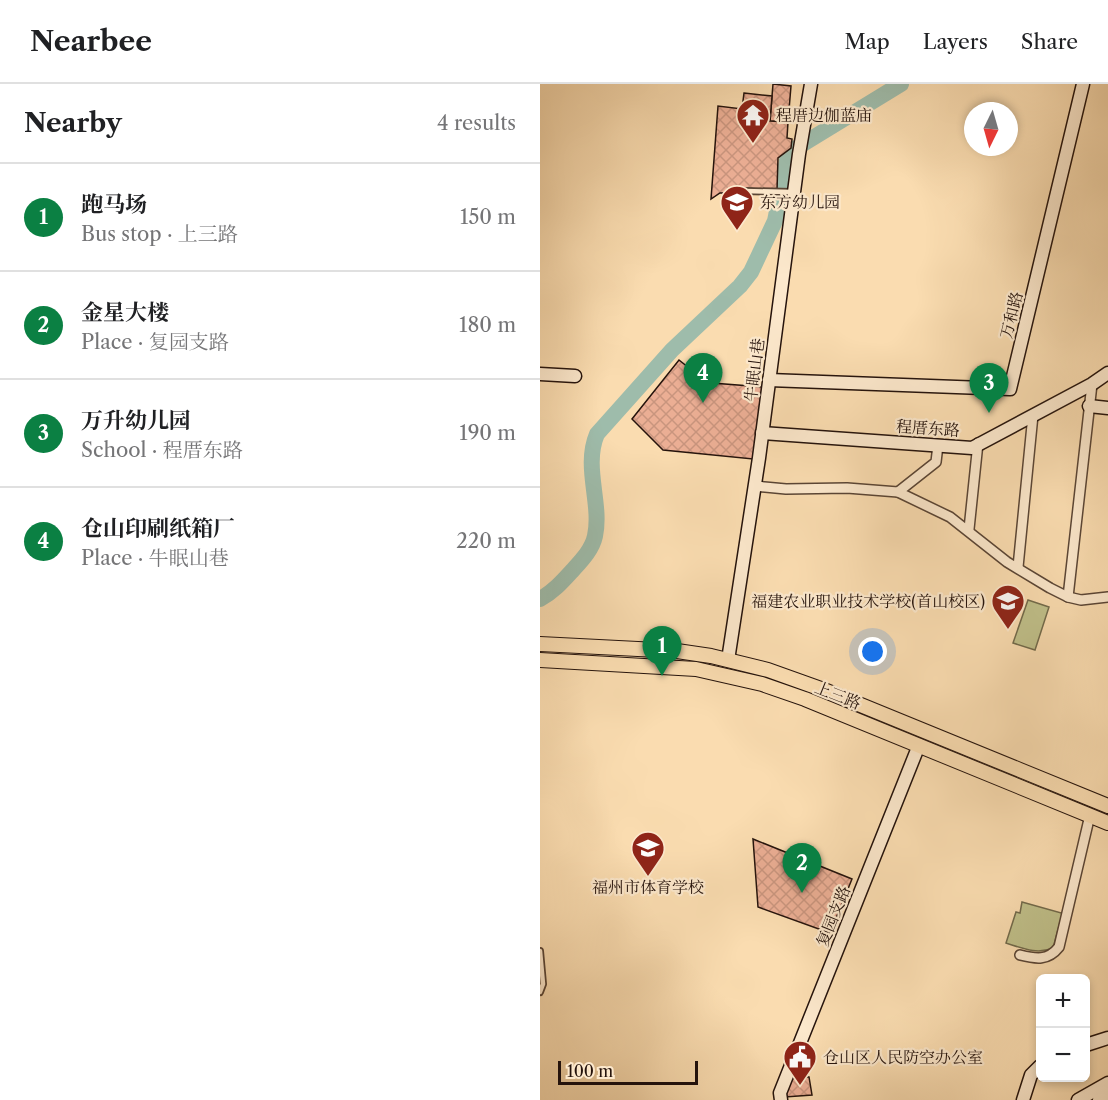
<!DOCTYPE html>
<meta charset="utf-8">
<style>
:root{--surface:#fff;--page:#f2f2f2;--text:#202124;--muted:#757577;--line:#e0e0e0;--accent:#0b8043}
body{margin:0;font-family:"Libre Caslon Text","Noto Serif SC",serif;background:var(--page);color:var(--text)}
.controls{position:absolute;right:18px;bottom:18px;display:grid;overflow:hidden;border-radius:9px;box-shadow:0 3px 9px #0003}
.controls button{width:54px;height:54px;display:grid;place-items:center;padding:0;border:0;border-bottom:2px solid var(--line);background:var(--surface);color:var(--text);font:30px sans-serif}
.compass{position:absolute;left:424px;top:18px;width:54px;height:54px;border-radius:50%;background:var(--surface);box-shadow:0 3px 9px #0003;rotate:185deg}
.scale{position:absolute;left:18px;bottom:15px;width:140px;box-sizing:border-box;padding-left:6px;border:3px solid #25130c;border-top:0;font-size:16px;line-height:21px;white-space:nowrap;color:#25130c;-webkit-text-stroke:4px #fce8cc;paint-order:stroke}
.you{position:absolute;left:333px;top:568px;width:21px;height:21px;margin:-15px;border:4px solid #fff;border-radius:50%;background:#1a73e8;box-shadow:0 0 0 9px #1a73e833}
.badge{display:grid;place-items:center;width:39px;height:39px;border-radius:50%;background:var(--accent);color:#fff;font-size:20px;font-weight:700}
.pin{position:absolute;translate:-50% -50px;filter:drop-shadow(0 2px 3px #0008)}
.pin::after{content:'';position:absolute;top:32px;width:21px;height:18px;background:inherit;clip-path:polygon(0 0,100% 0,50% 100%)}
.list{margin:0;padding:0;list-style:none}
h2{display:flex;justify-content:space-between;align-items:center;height:78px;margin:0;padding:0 24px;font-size:26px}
h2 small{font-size:20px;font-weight:400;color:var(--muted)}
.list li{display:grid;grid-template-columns:39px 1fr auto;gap:18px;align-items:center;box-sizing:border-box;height:108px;padding:0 24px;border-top:2px solid var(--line)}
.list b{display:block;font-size:22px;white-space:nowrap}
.list p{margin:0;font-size:20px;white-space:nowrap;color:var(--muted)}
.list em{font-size:20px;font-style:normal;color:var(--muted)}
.map{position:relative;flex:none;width:568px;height:1016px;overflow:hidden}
header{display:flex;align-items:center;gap:36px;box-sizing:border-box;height:84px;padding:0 30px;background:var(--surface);border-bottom:2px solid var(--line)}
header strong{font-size:28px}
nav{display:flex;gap:33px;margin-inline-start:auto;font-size:21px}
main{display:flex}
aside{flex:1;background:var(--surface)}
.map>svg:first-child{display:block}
</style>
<header>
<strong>Nearbee</strong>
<nav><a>Map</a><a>Layers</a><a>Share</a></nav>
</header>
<main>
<aside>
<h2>Nearby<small>4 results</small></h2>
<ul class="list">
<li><span class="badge">1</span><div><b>跑马场</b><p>Bus stop · 上三路</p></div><em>150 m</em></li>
<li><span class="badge">2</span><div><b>金星大楼</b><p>Place · 复园支路</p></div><em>180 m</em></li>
<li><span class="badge">3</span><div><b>万升幼儿园</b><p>School · 程厝东路</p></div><em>190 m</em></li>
<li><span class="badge">4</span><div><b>仓山印刷纸箱厂</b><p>Place · 牛眠山巷</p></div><em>220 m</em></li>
</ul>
</aside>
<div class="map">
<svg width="568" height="1016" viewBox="0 0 568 1016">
<defs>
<pattern id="building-cross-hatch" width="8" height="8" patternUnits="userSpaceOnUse" patternTransform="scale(1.5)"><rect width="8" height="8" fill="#ebae94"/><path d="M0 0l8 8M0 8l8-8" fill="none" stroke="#c9957e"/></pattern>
</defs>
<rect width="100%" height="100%" fill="#fadcb0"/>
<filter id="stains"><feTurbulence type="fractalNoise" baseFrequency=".00333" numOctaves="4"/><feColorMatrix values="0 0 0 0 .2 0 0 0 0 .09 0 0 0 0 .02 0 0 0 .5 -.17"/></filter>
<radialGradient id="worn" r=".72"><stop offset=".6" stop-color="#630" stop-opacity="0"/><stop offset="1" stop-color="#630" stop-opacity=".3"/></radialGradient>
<!-- park -->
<g fill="#c0c08a" stroke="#726a4b" stroke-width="1.5">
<polygon points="488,516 509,523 495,566 473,559"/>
<path d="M482 818 525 830 522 831 513 864C497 871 482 864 466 859L476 828 480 829Z"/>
</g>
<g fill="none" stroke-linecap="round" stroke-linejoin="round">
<!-- river -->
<path stroke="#9ebcab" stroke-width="16" d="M0 515C13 508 22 498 32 487 41 477 52 466 55 452 62 419 43 383 57 350L132 266 200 202 211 188 235 137 248 71 253 66 361 0"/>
</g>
<!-- building -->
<g fill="url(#building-cross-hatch)" stroke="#25130c" stroke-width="1.5">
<polygon points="233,0 251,2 248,38 230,37"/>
<polygon points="204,9 232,12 230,37 248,38 247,54 252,55 251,64 238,74 237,106 203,104 204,109 180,109 171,115 178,22 202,25"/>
<polygon points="139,276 163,295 172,299 223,303 213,375 123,366 92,335"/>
<polygon points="213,755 312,795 290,849 218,823"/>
<polygon points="251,993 269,993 272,1011 245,1013"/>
</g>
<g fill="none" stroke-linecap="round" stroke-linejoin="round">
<defs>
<g id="lane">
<polyline points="204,107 252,108"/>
<polyline points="0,867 3,900 0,908"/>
</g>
<g id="street">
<polyline points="552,300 528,513 541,516 568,513"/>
<polyline points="215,402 246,405 307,404 358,408 410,433 467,478 510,504 528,513"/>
<polyline points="358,408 396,378 398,361"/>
<polyline points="429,445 438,359"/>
<polyline points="478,483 493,331"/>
<path d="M480 871C496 875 508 877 519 863L550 731"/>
</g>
<g id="secondary">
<polyline points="0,290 35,292"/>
<polyline points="229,296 470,305 543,0"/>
<polyline points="549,322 568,324"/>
<polyline points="222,349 432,364 552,300 568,289"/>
<polyline points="188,576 219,374 259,70 271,0"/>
<polyline points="546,961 568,954"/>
<polyline points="241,1016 240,1009 379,661"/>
<polyline points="483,1016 491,991 500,982"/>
<polyline points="538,1016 568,999"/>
<polyline points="559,1016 568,1011"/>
</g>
<g id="primary">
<polyline points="0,560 137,567 171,572 228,586 284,606 568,722"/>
<polyline points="0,576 156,585 222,600 265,615 568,739"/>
</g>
</defs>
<!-- lane casing -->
<use href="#lane" stroke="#5a4535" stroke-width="8"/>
<!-- street casing -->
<use href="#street" stroke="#5a4535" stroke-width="12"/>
<!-- secondary casing -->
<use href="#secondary" stroke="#25130c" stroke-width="15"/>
<!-- primary casing -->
<use href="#primary" stroke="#25130c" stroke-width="16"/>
<!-- lane -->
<use href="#lane" stroke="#fce8cc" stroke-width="4.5"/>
<!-- street -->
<use href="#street" stroke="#fce8cc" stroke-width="9"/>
<!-- secondary -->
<use href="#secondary" stroke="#fce8cc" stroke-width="12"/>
<!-- primary -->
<use href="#primary" stroke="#fadcb0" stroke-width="14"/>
</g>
<!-- icons -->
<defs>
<symbol id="temple-pin" viewBox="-11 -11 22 30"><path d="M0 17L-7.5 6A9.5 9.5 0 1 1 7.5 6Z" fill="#8f2418" stroke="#fce8cc"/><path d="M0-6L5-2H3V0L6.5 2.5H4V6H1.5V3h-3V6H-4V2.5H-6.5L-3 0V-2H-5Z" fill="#fff"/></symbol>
<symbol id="school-pin" viewBox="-11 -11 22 30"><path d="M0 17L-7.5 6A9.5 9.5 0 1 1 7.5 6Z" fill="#8f2418" stroke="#fce8cc"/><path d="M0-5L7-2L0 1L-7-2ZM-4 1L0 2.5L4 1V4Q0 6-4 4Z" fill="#fff"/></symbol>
<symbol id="civic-pin" viewBox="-11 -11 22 30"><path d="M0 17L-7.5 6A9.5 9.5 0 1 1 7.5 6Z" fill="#8f2418" stroke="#fce8cc"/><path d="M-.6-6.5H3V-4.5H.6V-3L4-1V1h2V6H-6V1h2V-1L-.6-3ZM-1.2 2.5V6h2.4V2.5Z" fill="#fff"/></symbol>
</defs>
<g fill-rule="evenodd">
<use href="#temple-pin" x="194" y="12" width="38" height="52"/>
<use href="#school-pin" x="178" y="99" width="38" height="52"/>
<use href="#school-pin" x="449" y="498" width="38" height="52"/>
<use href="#school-pin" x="89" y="745" width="38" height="52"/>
<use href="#civic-pin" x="241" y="954" width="38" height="52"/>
</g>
<g text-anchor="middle" stroke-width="4.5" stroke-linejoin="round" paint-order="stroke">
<!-- poi labels -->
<g font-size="16" fill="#25130c" stroke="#fce8cc" text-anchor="start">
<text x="236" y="37">程厝边伽蓝庙</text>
<text x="220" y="124">东方幼儿园</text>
<text x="445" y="523" text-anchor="end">福建农业职业技术学校(首山校区)</text>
<text x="108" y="809" text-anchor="middle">福州市体育学校</text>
<text x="283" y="979">仓山区人民防空办公室</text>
</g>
<!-- street labels -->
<g font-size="16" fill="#25130c" stroke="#fce8cc">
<text transform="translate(471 231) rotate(-76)" y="6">万和路</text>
<text transform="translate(214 286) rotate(-83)" y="6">牛眠山巷</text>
<text transform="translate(388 344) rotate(4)" y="6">程厝东路</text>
<text transform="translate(298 611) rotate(22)" y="6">上三路</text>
<text transform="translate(293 832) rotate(-68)" y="6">复园支路</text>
</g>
</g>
<rect width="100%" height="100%" filter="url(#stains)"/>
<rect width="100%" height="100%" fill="url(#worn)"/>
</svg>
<div class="controls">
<button>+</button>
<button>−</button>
</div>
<svg class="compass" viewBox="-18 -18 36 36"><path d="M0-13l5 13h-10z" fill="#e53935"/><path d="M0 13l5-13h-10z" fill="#757577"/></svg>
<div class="scale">100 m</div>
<div class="you"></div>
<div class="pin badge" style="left:122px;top:592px">1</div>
<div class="pin badge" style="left:262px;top:809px">2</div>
<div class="pin badge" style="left:449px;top:329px">3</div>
<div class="pin badge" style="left:163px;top:319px">4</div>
</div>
</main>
